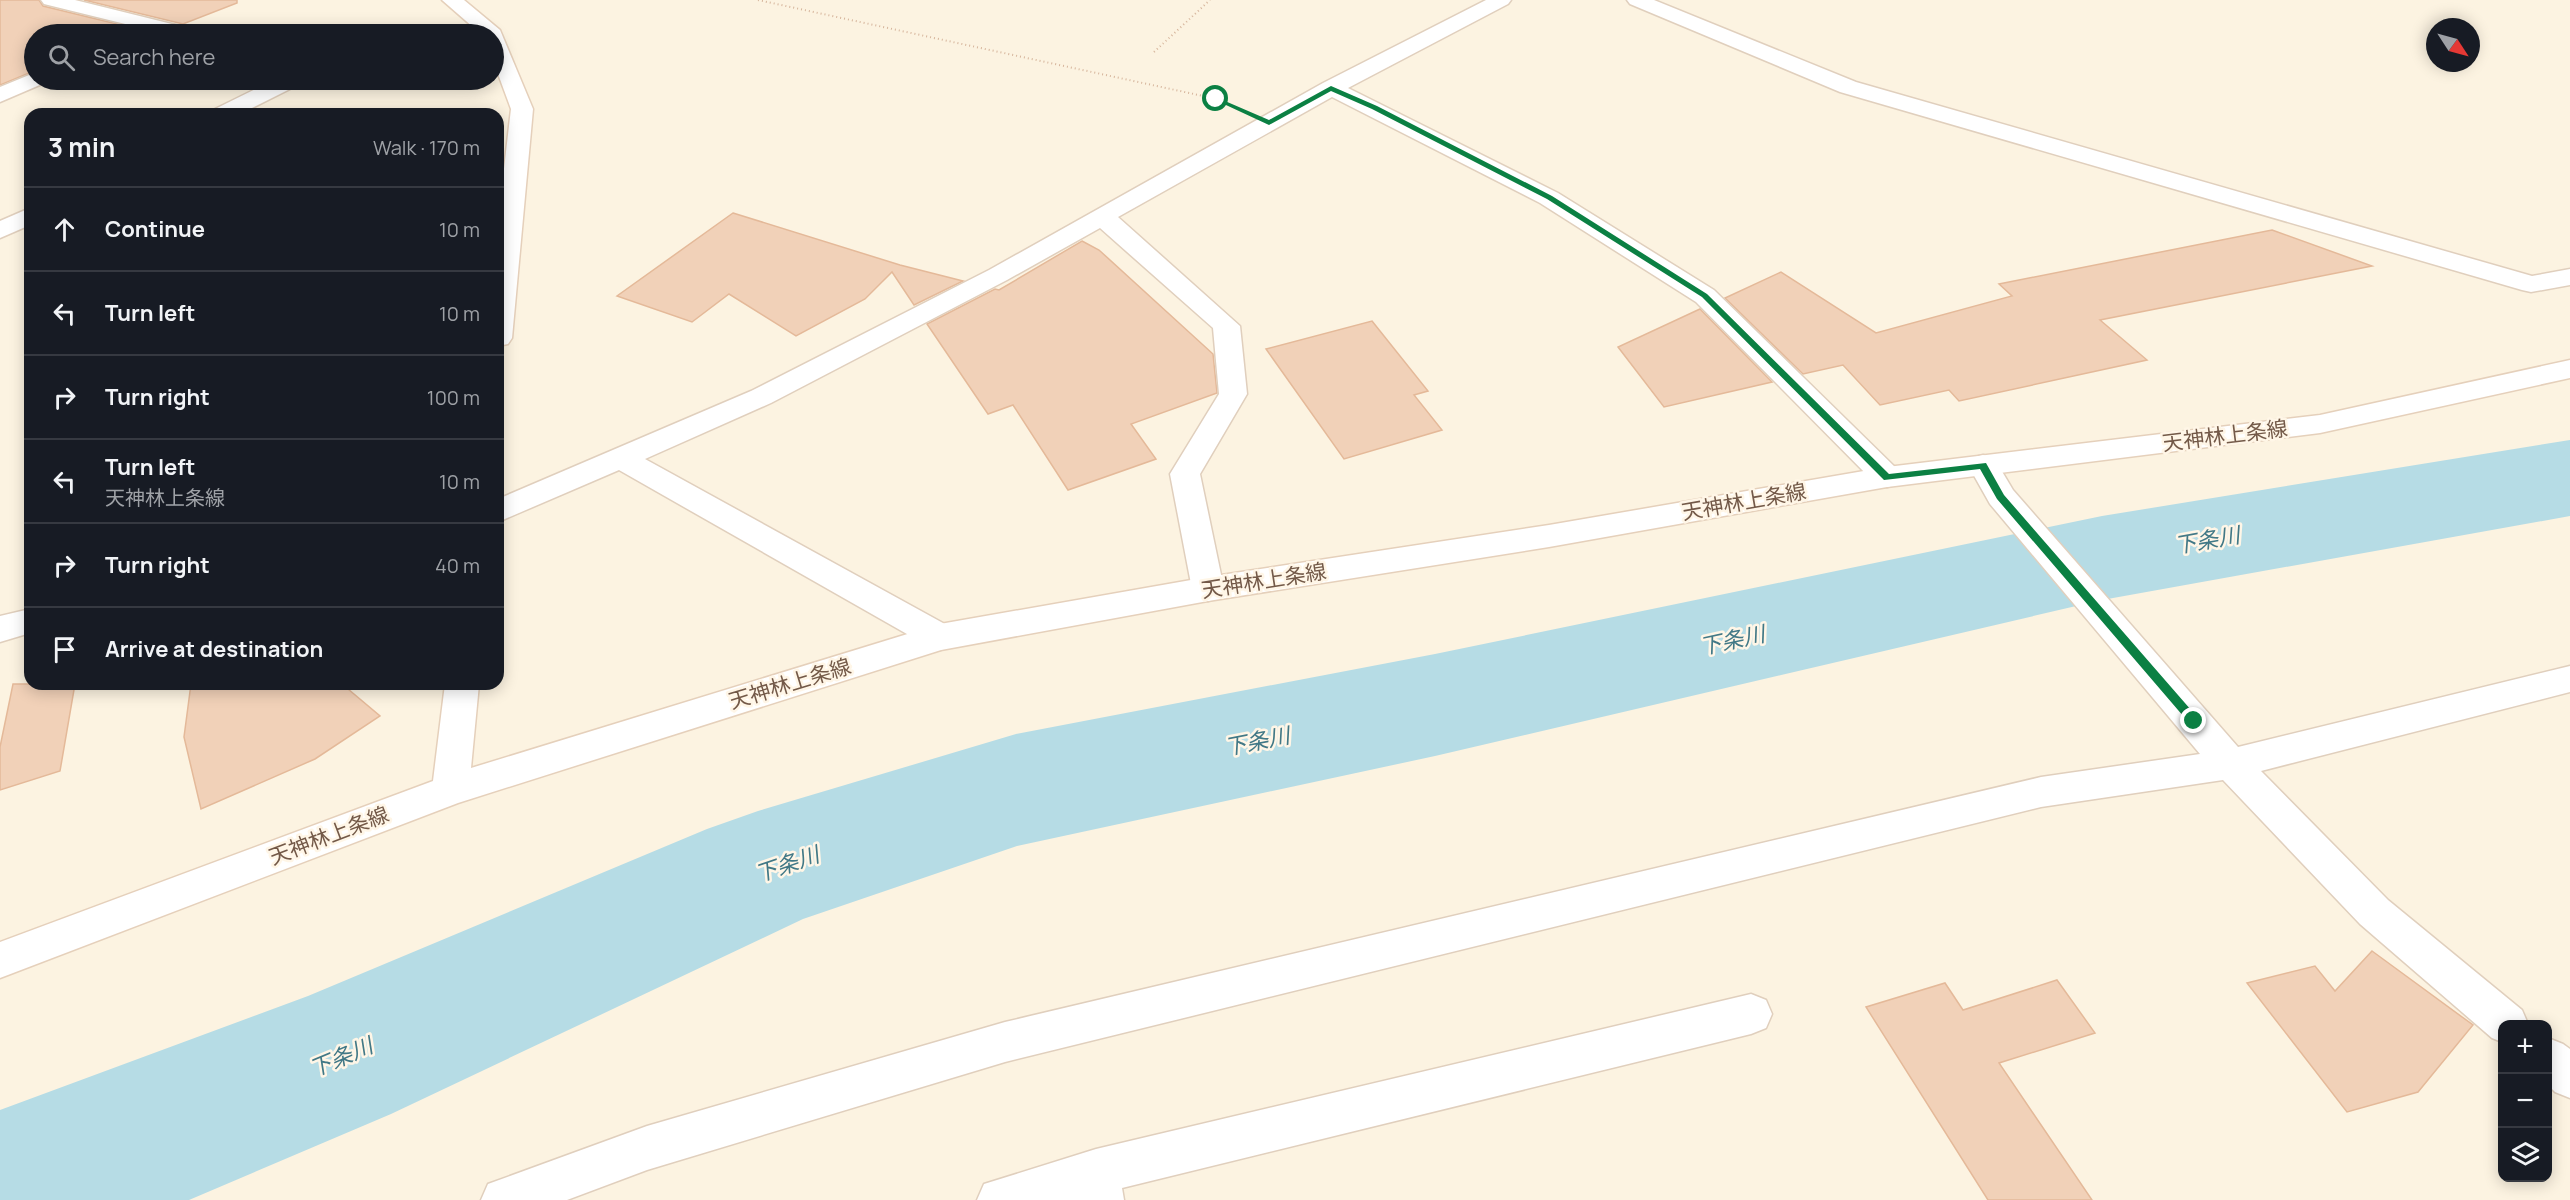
<!DOCTYPE html>
<meta charset="utf-8">
<style>
:root{--surface:#171b24;--page:#20242c;--text:#f1f3f6;--muted:#9ea1a6;--line:#363941}
body{margin:0;font-family:Manrope,"Noto Sans JP",sans-serif;background:var(--page);color:var(--text)}
.controls{position:absolute;right:18px;bottom:18px;display:grid;overflow:hidden;border-radius:12px;box-shadow:0 3px 15px #0003}
.controls button{width:54px;height:54px;display:grid;place-items:center;padding:0;border:0;border-bottom:2px solid var(--line);background:var(--surface);color:var(--text);font:30px sans-serif}
.compass{position:absolute;left:2426px;top:18px;width:54px;height:54px;border-radius:50%;background:var(--surface);box-shadow:0 3px 15px #0003;rotate:126deg}
.stop{position:absolute;width:18px;height:18px;margin:-14px;border:4px solid #0b8043;border-radius:50%;background:#fff}
.stop.end{background:#0b8043;border-color:#fff;box-shadow:0 2px 6px #0008}
.list{margin:0;padding:0;list-style:none}
h2{display:flex;justify-content:space-between;align-items:center;height:78px;margin:0;padding:0 24px;font-size:26px}
h2 small{font-size:20px;font-weight:400;color:var(--muted)}
.list li{display:grid;grid-template-columns:39px 1fr auto;gap:18px;align-items:center;box-sizing:border-box;height:84px;padding:0 24px;border-top:2px solid var(--line)}
.list b{display:block;font-size:22px;white-space:nowrap}
.list p{margin:0;font-size:20px;white-space:nowrap;color:var(--muted)}
.list em{font-size:20px;font-style:normal;color:var(--muted)}
.icon{flex:none;width:33px;height:33px;fill:none;stroke:currentColor;stroke-width:2;stroke-linecap:round;stroke-linejoin:round}
.map{position:relative;flex:none;width:2570px;height:1200px;overflow:hidden}
.search{position:absolute;background:var(--surface);box-shadow:0 3px 15px #0003;left:24px;top:24px;width:480px;height:66px;display:flex;align-items:center;gap:15px;box-sizing:border-box;padding:0 21px;border-radius:33px;color:var(--muted);font-size:22px}
.panel{position:absolute;background:var(--surface);box-shadow:0 3px 15px #0003;left:24px;top:108px;width:480px;height:582px;border-radius:18px}
.map>svg:first-child{display:block}
</style>
<div class="map">
<svg width="2570" height="1200" viewBox="0 0 2570 1200">
<rect width="100%" height="100%" fill="#fcf3e1"/>
<g fill="none" stroke-linecap="round" stroke-linejoin="round">
<!-- river -->
<polygon fill="#b6dce5" fill-rule="evenodd" points="2570,440 2570,516 2102,600 1435,756 1017,846 803,919 391,1114 189,1200 0,1200 0,1110 308,996 707,829 758,811 1016,734 1435,654 2102,516"/>
</g>
<!-- building -->
<g fill="#f1d1b8" stroke="#e4b999" stroke-width="1.5">
<polygon points="0,0 39,0 43,6 158,34 34,34 34,71 0,85"/>
<polygon points="84,0 237,0 237,3 183,24"/>
<polygon points="733,213 900,265 963,281 914,305 892,272 865,299 796,336 729,294 692,322 617,296"/>
<polygon points="2272,230 2372,266 2100,320 2147,360 1959,401 1949,390 1880,405 1843,365 1803,374 1725,298 1781,272 1876,333 2012,296 1999,284"/>
<polygon points="1082,241 1099,250 1213,354 1217,393 1131,424 1156,459 1068,490 1013,405 988,414 927,324 995,289 999,290"/>
<polygon points="1700,309 1772,382 1664,407 1618,347"/>
<polygon points="1372,321 1428,391 1414,395 1442,430 1344,459 1266,349"/>
<polygon points="13,684 75,684 60,771 0,790 0,747"/>
<polygon points="191,684 342,684 380,716 315,759 201,809 184,737"/>
<polygon points="2372,951 2473,1025 2418,1092 2347,1112 2247,983 2315,966 2335,991"/>
<polygon points="2057,980 2095,1033 1999,1063 2092,1200 1988,1200 1866,1007 1945,983 1963,1010"/>
</g>
<g fill="none" stroke-linecap="round" stroke-linejoin="round">
<defs>
<g id="street">
<polygon points="41,0 75,0 196,30 199,34 166,34 44,4"/>
<polygon points="1486,0 1511,0 1508,4 1348,88 1558,193 1714,290 1898,470 1902,477 1898,484 1887,487 1876,484 1696,302 1540,203 1332,97 1118,217 1240,326 1247,394 1200,474 1224,589 1220,597 1208,601 1196,597 1192,589 1170,474 1219,394 1213,328 1100,228 1007,280 771,403 645,459 952,628 957,637 952,646 940,650 928,646 619,470 498,522 498,499 751,391 989,270 1323,83"/>
<polygon points="1627,0 1654,0 1856,82 2532,276 2570,269 2570,285 2531,292 2522,290 1840,92 1630,4"/>
<polygon points="34,73 34,80 44,80 42,84 0,102 0,87"/>
<polygon points="274,80 301,80 298,85 240,114 212,114 215,109"/>
<polygon points="30,208 30,225 0,238 0,221"/>
<polygon points="1983,455 1994,458 2013,490 2238,747 2570,666 2570,692 2261,771 2388,900 2522,1010 2528,1024 2502,1024 2502,1042 2492,1038 2360,924 2223,780 2041,807 1005,1062 647,1170 567,1200 481,1200 488,1184 647,1126 1005,1022 2041,777 2200,754 1990,504 1968,465 1972,458"/>
<polygon points="30,609 30,633 0,642 0,616"/>
<polygon points="1751,994 1766,1000 1772,1014 1766,1028 1751,1034 1122,1188 1124,1200 977,1200 984,1184 1096,1149"/>
<polygon points="2548,1038 2563,1044 2570,1049 2570,1098 2555,1092 2548,1085"/>
</g>
<g id="secondary">
<polygon points="442,0 464,0 500,30 533,109 512,338 508,344 498,346 498,220 511,109 494,63 494,34 481,34"/>
<polygon points="2570,360 2570,378 2320,433 1887,487 1549,547 1208,601 941,650 458,803 0,978 0,942 433,781 445,684 479,684 471,768 940,624 1208,577 1549,525 1887,467 2320,415"/>
</g>
</defs>
<!-- street casing -->
<use href="#street" stroke="#e0cfbd" stroke-width="3"/>
<!-- secondary casing -->
<use href="#secondary" stroke="#e5d0bb" stroke-width="3"/>
<!-- path -->
<g stroke="#d6b59c" stroke-width="2" stroke-dasharray="1 3" stroke-linecap="butt">
<polyline points="758,0 1217,99"/>
<polyline points="1154,52 1210,0"/>
</g>
<!-- street -->
<use href="#street" fill="#fff" fill-rule="evenodd"/>
<!-- secondary -->
<use href="#secondary" fill="#fff" fill-rule="evenodd"/>
</g>
<!-- route -->
<polygon fill="#0b8043" points="1331,86 1377,106 1552,196 1707,294 1889,474 1986,463 2004,495 2198,718 2198,724 2190,724 1997,499 1980,469 1884,480 1702,297 1547,199 1372,109 1331,91 1269,125 1213,99 1218,98 1269,120"/>
<g text-anchor="middle" stroke-width="5" stroke-linejoin="round" paint-order="stroke">
<!-- street labels -->
<g font-size="21" fill="#735948" stroke="#fff6e7">
<text transform="translate(2225 436) rotate(-7)" y="7">天神林上条線</text>
<text transform="translate(1744 502) rotate(-10)" y="7">天神林上条線</text>
<text transform="translate(1264 581) rotate(-9)" y="7">天神林上条線</text>
<text transform="translate(790 684) rotate(-17)" y="7">天神林上条線</text>
<text transform="translate(329 836) rotate(-21)" y="7">天神林上条線</text>
</g>
<!-- water labels -->
<g font-size="22" font-style="italic" fill="#417886" stroke="#fff6e7">
<text transform="translate(2207 540) rotate(-10)" y="8">下条川</text>
<text transform="translate(1732 640) rotate(-12)" y="8">下条川</text>
<text transform="translate(1257 741) rotate(-11)" y="8">下条川</text>
<text transform="translate(787 864) rotate(-19)" y="8">下条川</text>
<text transform="translate(341 1057) rotate(-23)" y="8">下条川</text>
</g>
</g>
</svg>
<div class="controls">
<button>+</button>
<button>−</button>
<button><svg class="icon" aria-label="layers" viewBox="0 0 24 24"><path d="M12 4l9 5-9 5-9-5zM3 14l9 5 9-5"/></svg></button>
</div>
<svg class="compass" viewBox="-18 -18 36 36"><path d="M0-13l5 13h-10z" fill="#e53935"/><path d="M0 13l5-13h-10z" fill="#9ea1a6"/></svg>
<div class="stop" style="left:1216px;top:99px"></div>
<div class="stop end" style="left:2194px;top:721px"></div>
<div class="search"><svg class="icon" aria-label="search" viewBox="0 0 24 24"><circle cx="10" cy="10" r="6"/><path d="M15 15l6 6"/></svg>Search here</div>
<section class="panel">
<h2>3 min<small>Walk · 170 m</small></h2>
<ul class="list">
<li><svg class="icon" aria-label="ahead" viewBox="0 0 24 24"><path d="M12 20V5M6 11l6-6 6 6"/></svg><div><b>Continue</b></div><em>10 m</em></li>
<li><svg class="icon" aria-label="left" viewBox="0 0 24 24"><path d="M17 20v-9H6M10 6l-5 5 5 5"/></svg><div><b>Turn left</b></div><em>10 m</em></li>
<li><svg class="icon" aria-label="right" viewBox="0 0 24 24"><path d="M7 20v-9h11M14 6l5 5-5 5"/></svg><div><b>Turn right</b></div><em>100 m</em></li>
<li><svg class="icon" aria-label="left" viewBox="0 0 24 24"><path d="M17 20v-9H6M10 6l-5 5 5 5"/></svg><div><b>Turn left</b><p>天神林上条線</p></div><em>10 m</em></li>
<li><svg class="icon" aria-label="right" viewBox="0 0 24 24"><path d="M7 20v-9h11M14 6l5 5-5 5"/></svg><div><b>Turn right</b></div><em>40 m</em></li>
<li><svg class="icon" aria-label="arrive" viewBox="0 0 24 24"><path d="M6 21V4h12l-3 4 3 4H6"/></svg><div><b>Arrive at destination</b></div></li>
</ul>
</section>
</div>
